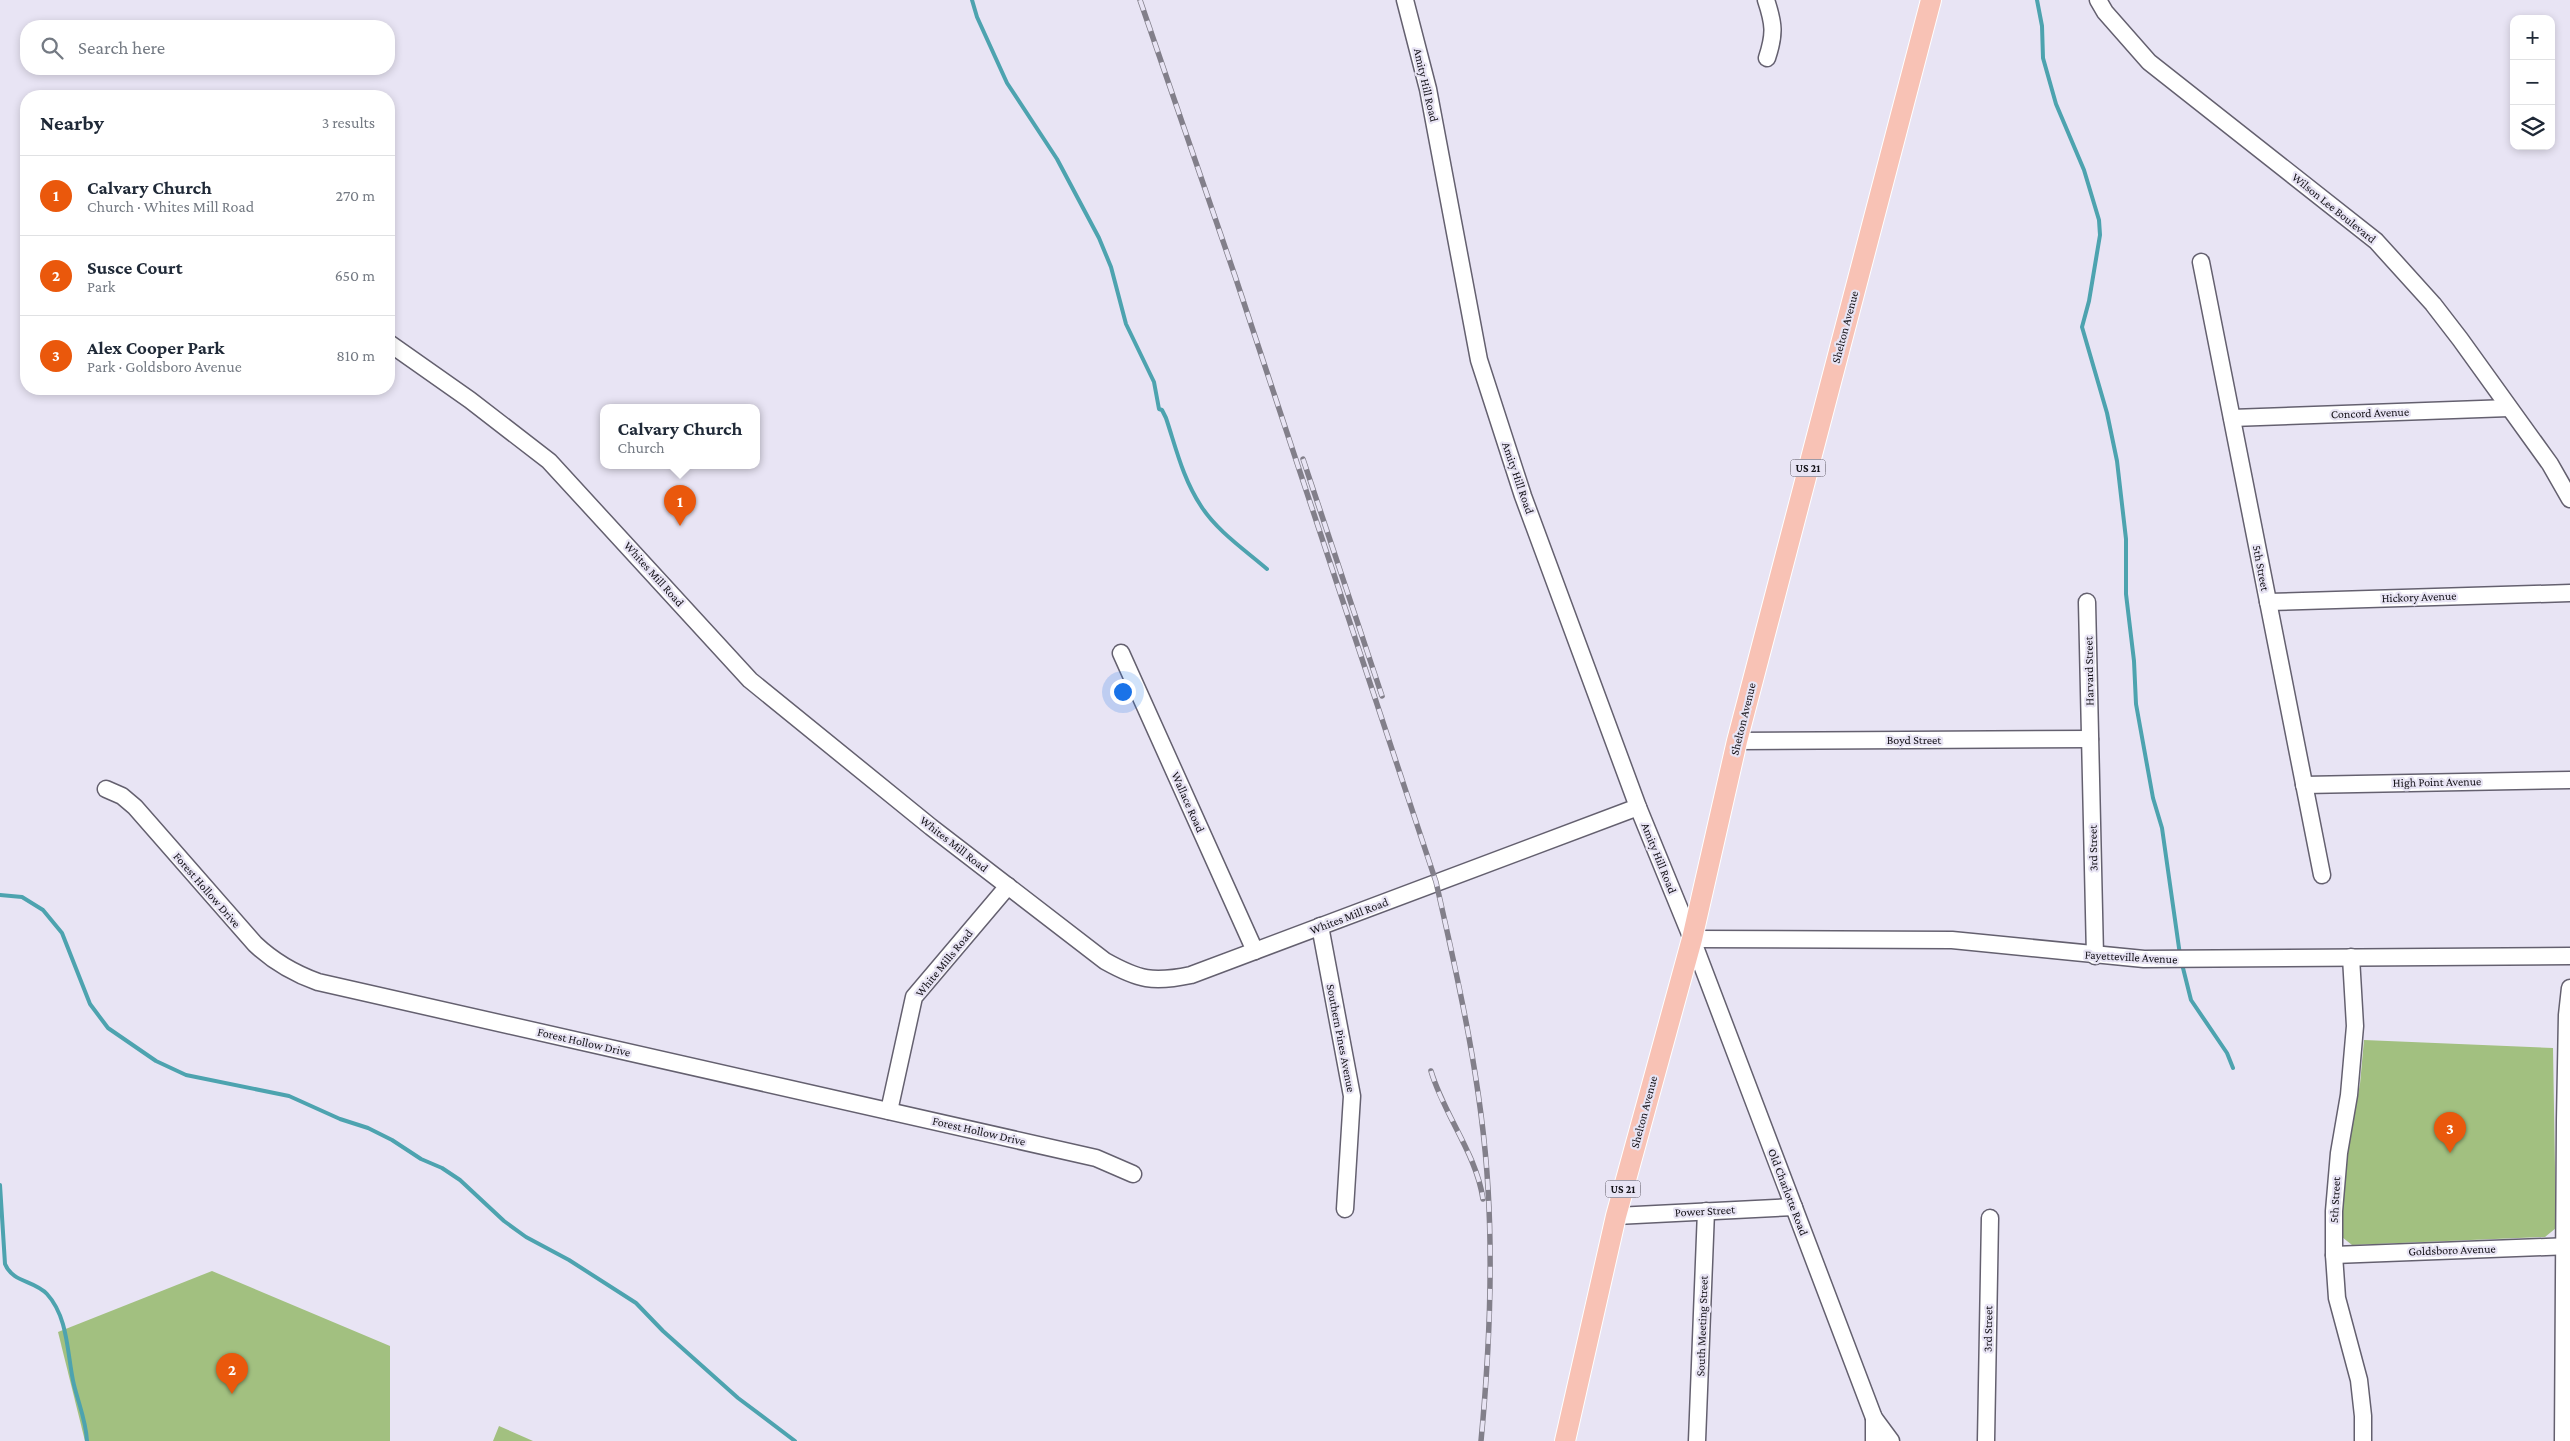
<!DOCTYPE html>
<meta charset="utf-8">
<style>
:root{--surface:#fff;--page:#f6f6f7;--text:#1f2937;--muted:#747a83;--line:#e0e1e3;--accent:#ea580c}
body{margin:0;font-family:"Crimson Pro",serif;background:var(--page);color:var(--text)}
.controls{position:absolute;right:15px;top:15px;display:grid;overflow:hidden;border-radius:10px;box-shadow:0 2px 8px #0003}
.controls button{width:45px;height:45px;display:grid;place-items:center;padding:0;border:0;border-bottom:1px solid var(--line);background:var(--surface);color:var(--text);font:25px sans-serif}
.you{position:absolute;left:1122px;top:691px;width:18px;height:18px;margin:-12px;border:4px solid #fff;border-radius:50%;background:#1a73e8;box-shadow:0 0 0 8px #1a73e833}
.badge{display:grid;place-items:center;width:32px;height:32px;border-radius:50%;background:var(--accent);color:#fff;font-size:16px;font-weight:700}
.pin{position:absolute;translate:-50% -41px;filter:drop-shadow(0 1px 2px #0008)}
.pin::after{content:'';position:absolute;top:26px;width:18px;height:15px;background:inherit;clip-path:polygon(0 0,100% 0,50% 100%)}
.popup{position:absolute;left:600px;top:404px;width:160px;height:65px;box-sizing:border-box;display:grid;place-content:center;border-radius:10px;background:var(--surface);filter:drop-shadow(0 1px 4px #0005);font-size:16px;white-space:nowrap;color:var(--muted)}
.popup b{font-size:19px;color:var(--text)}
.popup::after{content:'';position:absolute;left:50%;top:100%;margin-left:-10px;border:10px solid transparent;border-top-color:var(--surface)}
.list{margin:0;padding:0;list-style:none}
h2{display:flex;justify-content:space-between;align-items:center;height:65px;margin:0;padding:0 20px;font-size:21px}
h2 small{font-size:16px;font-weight:400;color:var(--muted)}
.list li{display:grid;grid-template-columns:32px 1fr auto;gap:15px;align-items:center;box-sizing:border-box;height:80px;padding:0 20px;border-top:1px solid var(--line)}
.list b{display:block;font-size:19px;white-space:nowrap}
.list p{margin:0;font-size:16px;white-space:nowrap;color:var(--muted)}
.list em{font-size:16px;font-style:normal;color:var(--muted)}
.icon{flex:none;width:28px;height:28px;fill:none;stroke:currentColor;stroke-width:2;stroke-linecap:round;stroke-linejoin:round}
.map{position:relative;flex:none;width:2570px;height:1441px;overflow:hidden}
.search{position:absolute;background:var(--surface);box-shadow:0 2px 8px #0003;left:20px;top:20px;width:375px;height:55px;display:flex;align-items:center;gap:12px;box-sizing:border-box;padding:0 18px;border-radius:20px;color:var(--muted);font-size:19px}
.panel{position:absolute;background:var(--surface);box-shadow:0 2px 8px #0003;left:20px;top:90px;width:375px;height:305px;border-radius:20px}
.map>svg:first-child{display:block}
</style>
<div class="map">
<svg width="2570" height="1441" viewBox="0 0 2570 1441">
<rect width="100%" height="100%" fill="#e8e4f4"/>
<!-- green -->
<g fill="#a2c080">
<polygon points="2364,1040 2553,1048 2556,1228 2545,1237 2352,1245 2342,1237 2343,1171 2360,1084"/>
<polygon points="212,1271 390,1346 390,1441 85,1441 58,1332"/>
<polygon points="499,1426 533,1441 493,1441"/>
</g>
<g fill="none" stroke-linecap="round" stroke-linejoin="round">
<!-- stream -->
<g stroke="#4da3af" stroke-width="4">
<path d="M972 0 977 17 1007 83 1057 159 1099 238 1111 267 1126 324 1154 382 1159 409 1162 410 1166 418C1176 448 1183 479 1201 506 1217 531 1245 550 1267 569"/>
<polyline points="2037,0 2042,26 2043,58 2056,104 2084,170 2099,220 2100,235 2089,301 2082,327 2107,413 2117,461 2126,539 2126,594 2134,661 2136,704 2153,798 2162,828 2180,955"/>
<polyline points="0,895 22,897 43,910 62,933 90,1004 108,1028 156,1061 186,1075 289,1096 340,1119 368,1128 392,1140 421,1159 442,1168 460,1180 504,1221 526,1237 569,1260 636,1303 663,1331 738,1398 795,1441"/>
<polyline points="2182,964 2191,1000 2227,1053 2233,1068"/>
<path d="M0 1185 5 1264C13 1283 34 1280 47 1294 69 1318 67 1356 74 1385 79 1405 86 1421 87 1441"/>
</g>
<defs>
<g id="minor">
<polyline points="1405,0 1428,89 1479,360 1523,496 1638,807 1692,939 1874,1418 1891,1441"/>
<path d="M1766 0C1774 24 1775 34 1767 58"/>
<polyline points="2098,0 2105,12 2149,62 2376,241 2433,304 2460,339 2550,464 2570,499"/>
<polyline points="2201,262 2322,875"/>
<path d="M389 343 470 400 549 461 750 680 931 827 1105 961C1139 980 1153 983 1191 975L1638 807"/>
<polyline points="2232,418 2509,408"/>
<polyline points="2087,602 2095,956"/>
<polyline points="2268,602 2570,593"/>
<polyline points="1121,653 1255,951"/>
<polyline points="1737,741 2090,739"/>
<polyline points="2304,785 2570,780"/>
<path d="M106 789 122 796 135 807 255 944C274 962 293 973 318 982L1096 1158 1133 1174"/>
<polyline points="1320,926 1352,1096 1345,1209"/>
<polyline points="1692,939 1952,940 2144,959 2570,956"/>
<polyline points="2351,957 2355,1026 2349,1095 2339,1153 2334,1211 2334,1255 2337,1298 2359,1380 2363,1416 2363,1441"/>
<polyline points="889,1111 914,997 1008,886"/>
<polyline points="1616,1216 1794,1207"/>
<polyline points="2334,1255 2570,1246"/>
<polyline points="1697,1441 1706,1211"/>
<polyline points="1874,1441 1874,1418"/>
<polyline points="1986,1441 1990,1218"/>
<polyline points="2563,1441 2565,1120 2567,1015 2570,988"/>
</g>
<polyline id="major" points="1565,1441 1616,1216 1692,939 1737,741 1931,0"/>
</defs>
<!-- minor casing -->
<use href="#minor" stroke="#64606f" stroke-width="19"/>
<!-- major casing -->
<use href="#major" stroke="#fff" stroke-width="22"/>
<!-- minor -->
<use href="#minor" stroke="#fff" stroke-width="16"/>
<!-- major -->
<use href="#major" stroke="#f8c2b5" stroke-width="20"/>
<defs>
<g id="rail">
<path d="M1140 0 1235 276 1436 882C1459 983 1482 1085 1488 1188 1493 1272 1489 1357 1481 1441"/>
<polyline points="1303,459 1382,696"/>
<path d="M1431 1071C1444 1115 1476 1153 1483 1199"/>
</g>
</defs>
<!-- rail casing -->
<use href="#rail" stroke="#827f8a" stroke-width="5.5"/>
<!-- rail -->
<use href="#rail" stroke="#e8e4f4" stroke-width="4" stroke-dasharray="11" stroke-linecap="butt"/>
</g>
<g text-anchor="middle" stroke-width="4.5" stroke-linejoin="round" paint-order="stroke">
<!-- shield labels -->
<g fill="#e8e4f4" stroke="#54515a" stroke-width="1">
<rect x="1790.5" y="459.5" width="35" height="17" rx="4"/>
<rect x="1605.5" y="1180.5" width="35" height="17" rx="4"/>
</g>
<g font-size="11" font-weight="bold" fill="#141218">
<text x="1808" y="472">US 21</text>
<text x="1623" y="1193">US 21</text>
</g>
<!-- street labels -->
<g font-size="12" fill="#141218" stroke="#e8e4f4">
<text transform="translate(1426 85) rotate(77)" y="4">Amity Hill Road</text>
<text transform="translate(2334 208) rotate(39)" y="4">Wilson Lee Boulevard</text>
<text transform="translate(1845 327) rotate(-75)" y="4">Shelton Avenue</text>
<text transform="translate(2370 413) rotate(-2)" y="4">Concord Avenue</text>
<text transform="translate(1518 478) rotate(71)" y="4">Amity Hill Road</text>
<text transform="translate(2261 568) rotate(79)" y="4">5th Street</text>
<text transform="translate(654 574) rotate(48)" y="4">Whites Mill Road</text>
<text transform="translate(2419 597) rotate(-2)" y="4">Hickory Avenue</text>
<text transform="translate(2089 671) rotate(-91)" y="4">Harvard Street</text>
<text transform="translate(1743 719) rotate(-76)" y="4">Shelton Avenue</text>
<text x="1914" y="744">Boyd Street</text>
<text transform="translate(2437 782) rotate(-1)" y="4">High Point Avenue</text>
<text transform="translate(1188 802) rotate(66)" y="4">Wallace Road</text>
<text transform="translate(954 844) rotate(38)" y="4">Whites Mill Road</text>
<text transform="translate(2093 848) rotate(-91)" y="4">3rd Street</text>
<text transform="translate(1659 858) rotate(68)" y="4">Amity Hill Road</text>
<text transform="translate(207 890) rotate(49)" y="4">Forest Hollow Drive</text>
<text transform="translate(1349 916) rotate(-21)" y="4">Whites Mill Road</text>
<text transform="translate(2131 957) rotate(3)" y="4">Fayetteville Avenue</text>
<text transform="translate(944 963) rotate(-51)" y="4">White Mills Road</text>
<text transform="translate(1341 1038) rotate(79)" y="4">Southern Pines Avenue</text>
<text transform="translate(584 1042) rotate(13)" y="4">Forest Hollow Drive</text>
<text transform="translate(1644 1112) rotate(-75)" y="4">Shelton Avenue</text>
<text transform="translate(979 1131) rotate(13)" y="4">Forest Hollow Drive</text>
<text transform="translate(1788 1192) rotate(69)" y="4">Old Charlotte Road</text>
<text transform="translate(2335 1200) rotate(-87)" y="4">5th Street</text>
<text transform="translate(1705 1211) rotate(-3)" y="4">Power Street</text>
<text transform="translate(2452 1250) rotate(-2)" y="4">Goldsboro Avenue</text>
<text transform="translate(1702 1326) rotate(-88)" y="4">South Meeting Street</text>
<text transform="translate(1988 1329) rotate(-89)" y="4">3rd Street</text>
</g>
</g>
</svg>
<div class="controls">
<button>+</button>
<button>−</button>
<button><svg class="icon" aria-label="layers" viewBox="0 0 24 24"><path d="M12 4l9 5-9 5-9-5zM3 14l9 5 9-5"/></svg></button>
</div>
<div class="you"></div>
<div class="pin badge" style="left:680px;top:526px">1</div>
<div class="popup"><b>Calvary Church</b>Church</div>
<div class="pin badge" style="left:232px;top:1394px">2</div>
<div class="pin badge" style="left:2450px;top:1153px">3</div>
<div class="search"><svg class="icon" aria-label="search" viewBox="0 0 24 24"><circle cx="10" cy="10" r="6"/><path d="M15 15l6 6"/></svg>Search here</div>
<section class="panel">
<h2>Nearby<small>3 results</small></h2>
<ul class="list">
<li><span class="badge">1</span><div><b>Calvary Church</b><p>Church · Whites Mill Road</p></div><em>270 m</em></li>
<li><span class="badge">2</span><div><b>Susce Court</b><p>Park</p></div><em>650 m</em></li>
<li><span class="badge">3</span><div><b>Alex Cooper Park</b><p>Park · Goldsboro Avenue</p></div><em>810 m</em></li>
</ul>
</section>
</div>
